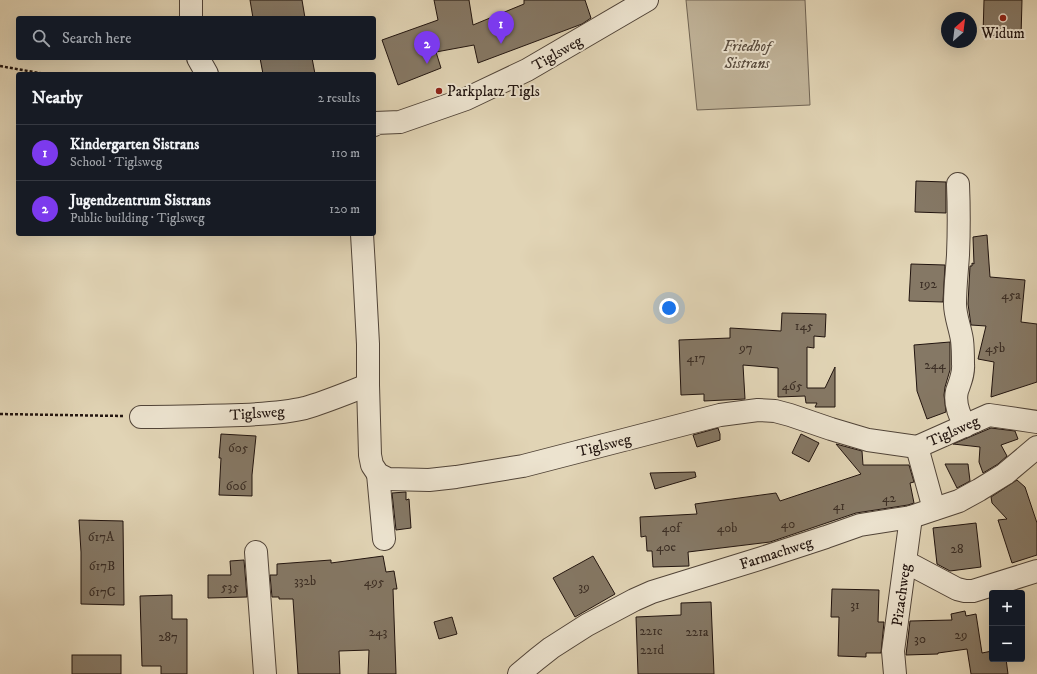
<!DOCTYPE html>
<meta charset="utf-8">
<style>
:root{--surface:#171b24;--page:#20242c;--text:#f1f3f6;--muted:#9ea1a6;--line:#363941;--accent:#7c3aed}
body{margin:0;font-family:"IM FELL DW Pica",serif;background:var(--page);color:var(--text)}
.controls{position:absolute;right:12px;bottom:12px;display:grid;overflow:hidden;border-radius:4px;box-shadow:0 4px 16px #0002}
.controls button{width:36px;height:36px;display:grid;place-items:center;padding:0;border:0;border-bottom:1px solid var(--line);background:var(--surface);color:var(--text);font:20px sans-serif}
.compass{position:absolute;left:941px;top:12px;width:36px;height:36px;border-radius:50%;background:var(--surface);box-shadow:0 4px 16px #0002;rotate:28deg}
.you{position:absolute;left:669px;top:308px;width:14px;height:14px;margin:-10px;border:3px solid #fff;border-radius:50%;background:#1a73e8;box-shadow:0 0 0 6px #1a73e833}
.badge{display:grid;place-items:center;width:26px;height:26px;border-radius:50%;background:var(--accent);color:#fff;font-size:13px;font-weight:700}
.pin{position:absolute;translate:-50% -33px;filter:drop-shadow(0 1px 2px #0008)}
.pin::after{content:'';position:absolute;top:21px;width:14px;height:12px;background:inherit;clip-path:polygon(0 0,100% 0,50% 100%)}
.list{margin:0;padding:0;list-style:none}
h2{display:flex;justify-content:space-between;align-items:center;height:52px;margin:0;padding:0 16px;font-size:17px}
h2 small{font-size:13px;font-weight:400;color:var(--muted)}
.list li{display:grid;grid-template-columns:26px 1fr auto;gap:12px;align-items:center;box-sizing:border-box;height:56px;padding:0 16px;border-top:1px solid var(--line)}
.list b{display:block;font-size:15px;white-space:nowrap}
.list p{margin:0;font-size:13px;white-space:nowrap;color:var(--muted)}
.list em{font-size:13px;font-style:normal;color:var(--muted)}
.icon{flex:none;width:22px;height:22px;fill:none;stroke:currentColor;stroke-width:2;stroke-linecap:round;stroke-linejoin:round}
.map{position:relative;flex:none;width:1037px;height:674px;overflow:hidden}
.search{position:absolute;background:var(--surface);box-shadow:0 4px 16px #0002;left:16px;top:16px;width:360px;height:44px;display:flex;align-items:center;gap:10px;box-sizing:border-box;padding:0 14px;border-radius:4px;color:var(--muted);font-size:15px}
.panel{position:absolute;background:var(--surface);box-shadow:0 4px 16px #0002;left:16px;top:72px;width:360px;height:164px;border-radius:4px}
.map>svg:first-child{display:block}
</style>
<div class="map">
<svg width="1037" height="674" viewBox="0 0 1037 674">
<rect width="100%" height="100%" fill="#e1d4b5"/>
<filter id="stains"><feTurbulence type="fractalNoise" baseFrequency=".005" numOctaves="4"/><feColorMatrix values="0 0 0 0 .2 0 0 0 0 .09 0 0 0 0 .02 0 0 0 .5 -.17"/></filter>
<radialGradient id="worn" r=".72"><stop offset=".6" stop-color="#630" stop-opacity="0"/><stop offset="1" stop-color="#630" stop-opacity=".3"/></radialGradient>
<!-- green -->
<polygon fill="#c0b399" stroke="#706454" points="686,0 805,0 810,105 697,110"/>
<!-- building -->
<g fill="#857865" stroke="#21140f">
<polygon points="250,0 302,0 305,18 253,18"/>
<polygon points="434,0 469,0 473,25 524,4 524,0 585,0 591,18 582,24 478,63 474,45 436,52 441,68 398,85 382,40 438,20"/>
<polygon points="984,0 1022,0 1021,37 983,35"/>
<polygon points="260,58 312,58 315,74 263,74"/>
<polygon points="916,181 946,182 946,213 915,212"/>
<polygon points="987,235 990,277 1025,280 1021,322 1037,324 1037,382 991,397 994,362 978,359 986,326 971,325 968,304 970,266 972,266 972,263 974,264 973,237"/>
<polygon points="911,264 945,265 943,302 909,301"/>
<polygon points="782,313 826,314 825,337 814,336 814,348 807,347 807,388 825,388 835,367 835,407 815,407 817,403 806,403 805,396 778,397 778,368 743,365 745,399 704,401 704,394 681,395 679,340 730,338 730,328 781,331"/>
<polygon points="950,342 950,370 945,387 944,395 946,412 927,419 917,391 914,345"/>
<polygon points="718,428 720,434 720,440 697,447 693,435"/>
<polygon points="991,428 1015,431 1018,439 1001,445 1007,456 998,464 983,473 979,462 980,447 953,444"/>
<polygon points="221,434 256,436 252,475 252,496 219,495 221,458 219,458"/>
<polygon points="801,434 819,443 809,462 792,453"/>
<polygon points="836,444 862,451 863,465 909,465 914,482 910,483 914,503 908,505 856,513 770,542 688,552 689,566 653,567 652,551 647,551 646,536 641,537 640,517 697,514 695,504 776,493 780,501 861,474"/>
<polygon points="945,464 968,464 970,481 957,488"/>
<polygon points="695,472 696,477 655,489 650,473"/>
<polygon points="1017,480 1025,487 1037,523 1037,555 1012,563 998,520 1007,519 992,503 991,497"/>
<polygon points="406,492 406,500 409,499 411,528 396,530 392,493"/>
<polygon points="79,520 123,521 124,605 81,604 81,552"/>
<polygon points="976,523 981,567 950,571 937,564 933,528"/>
<polygon points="383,556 386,572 394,571 397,589 393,589 396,674 368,674 369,650 339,651 340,674 298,674 293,599 279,599 279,597 272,597 270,575 277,575 277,564 331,560 331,563"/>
<polygon points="593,556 615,594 575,617 553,578"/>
<polygon points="244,560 247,597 208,598 208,575 231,575 230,561"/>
<polygon points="832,589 879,590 878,622 884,622 881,653 866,653 866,657 838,656 839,617 831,617"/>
<polygon points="172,595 172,619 187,619 187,674 161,674 161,666 142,666 140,596"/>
<polygon points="711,602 714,674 638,674 636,617 681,615 681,603"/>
<polygon points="965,611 966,616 976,614 982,653 992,651 992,659 1006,659 1008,674 971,674 967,649 938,653 938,654 906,655 910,621 952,620 951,614"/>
<polygon points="452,617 457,634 439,639 434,622"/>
<rect x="72" y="655" width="49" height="19"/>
</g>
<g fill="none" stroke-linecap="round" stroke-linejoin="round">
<defs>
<g id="minor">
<polyline points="191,18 191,0"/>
<polyline points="198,58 207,74"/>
<polyline points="374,125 375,123 400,122 466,99 527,70 647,0"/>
<path d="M958 184C959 208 959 231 958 255 957 271 955 287 955 304 955 316 960 327 962 340 963 348 963 356 963 364 964 374 960 382 957 391 954 403 959 415 965 426"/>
<polyline points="362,234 364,268 368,344 368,385 370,455 372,465 378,474 388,479 429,480 456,477 523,466 720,415 758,410 775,411 790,415 831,429 868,440 917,447 989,415 1037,422"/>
<path d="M141 417C175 417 208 416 241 415 262 414 285 413 305 408 326 402 347 393 368 385"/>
<polyline points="917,447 934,509"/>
<polyline points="378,474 384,539"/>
<polyline points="256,552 265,674"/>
<polyline points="906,562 957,589 965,591 973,591 1037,571"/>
<polyline points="519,674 537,659 551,648 587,625 634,600 652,592 762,558 826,537 860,525 911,517 959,501 979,490 1005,474 1037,447"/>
<polyline points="895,674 893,651 911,517"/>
</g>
</defs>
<!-- minor casing -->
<use href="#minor" stroke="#514438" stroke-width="24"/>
<!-- path -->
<g stroke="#21140f" stroke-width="2.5" stroke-dasharray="3 2" stroke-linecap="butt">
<polyline points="0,66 45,74"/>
<polyline points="0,414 123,416"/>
</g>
<!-- minor -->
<use href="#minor" stroke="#ece3cf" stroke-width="22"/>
</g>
<!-- markers -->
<g fill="#8f2418" stroke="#ece3cf" stroke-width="1.5">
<circle cx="1003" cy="18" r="4"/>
<circle cx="439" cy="91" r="4"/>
</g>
<g text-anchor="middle" stroke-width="4" stroke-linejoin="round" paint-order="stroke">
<!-- number labels -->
<g font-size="13" fill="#3a2d24">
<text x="928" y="288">192</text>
<text x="1011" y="299">45a</text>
<text x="804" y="330">145</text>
<text x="746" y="352">97</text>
<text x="995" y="352">45b</text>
<text x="696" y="362">417</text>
<text x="935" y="369">244</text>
<text x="792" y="390">465</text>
<text x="238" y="452">605</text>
<text x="236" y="490">606</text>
<text x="889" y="502">42</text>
<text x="839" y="510">41</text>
<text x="788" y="528">40</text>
<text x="671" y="532">40f</text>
<text x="727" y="532">40b</text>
<text x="101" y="541">617A</text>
<text x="666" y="551">40e</text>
<text x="957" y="553">28</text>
<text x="102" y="570">617B</text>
<text x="305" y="585">332b</text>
<text x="374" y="586">495</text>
<text x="230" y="591">535</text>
<text x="584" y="591">39</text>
<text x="102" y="596">617C</text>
<text x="855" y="609">31</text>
<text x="651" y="635">221c</text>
<text x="378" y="636">243</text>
<text x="697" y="636">221a</text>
<text x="961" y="639">29</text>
<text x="168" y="641">287</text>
<text x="920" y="643">30</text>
<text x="652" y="654">221d</text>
</g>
<!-- poi labels -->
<g font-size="15" fill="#21140f" stroke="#ece3cf">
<text x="1003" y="38">Widum</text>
<text x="447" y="96" text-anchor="start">Parkplatz Tigls</text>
</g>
<!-- park labels -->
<g font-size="15" font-style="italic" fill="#594c3f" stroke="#ece3cf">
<text x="747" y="51">Friedhof<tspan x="747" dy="17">Sistrans</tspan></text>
</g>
<!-- street labels -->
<g font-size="15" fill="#21140f" stroke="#ece3cf">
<text transform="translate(557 53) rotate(-30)" y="5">Tiglsweg</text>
<text transform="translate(257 413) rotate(-4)" y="5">Tiglsweg</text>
<text transform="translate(953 431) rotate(-24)" y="5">Tiglsweg</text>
<text transform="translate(604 445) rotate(-14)" y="5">Tiglsweg</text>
<text transform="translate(776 553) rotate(-18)" y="5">Farmachweg</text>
<text transform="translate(901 595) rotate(-82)" y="5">Pizachweg</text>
</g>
</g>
<rect width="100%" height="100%" filter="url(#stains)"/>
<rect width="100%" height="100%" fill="url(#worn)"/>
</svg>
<div class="controls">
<button>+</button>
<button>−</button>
</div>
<svg class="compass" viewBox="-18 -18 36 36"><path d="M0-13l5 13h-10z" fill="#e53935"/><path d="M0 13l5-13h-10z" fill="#9ea1a6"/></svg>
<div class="you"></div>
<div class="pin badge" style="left:501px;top:44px">1</div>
<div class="pin badge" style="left:427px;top:64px">2</div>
<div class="search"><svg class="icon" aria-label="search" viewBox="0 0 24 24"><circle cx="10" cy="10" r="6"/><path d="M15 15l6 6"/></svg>Search here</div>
<section class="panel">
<h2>Nearby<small>2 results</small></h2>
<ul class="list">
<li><span class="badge">1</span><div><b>Kindergarten Sistrans</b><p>School · Tiglsweg</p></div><em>110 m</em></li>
<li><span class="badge">2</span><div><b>Jugendzentrum Sistrans</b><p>Public building · Tiglsweg</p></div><em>120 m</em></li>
</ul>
</section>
</div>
